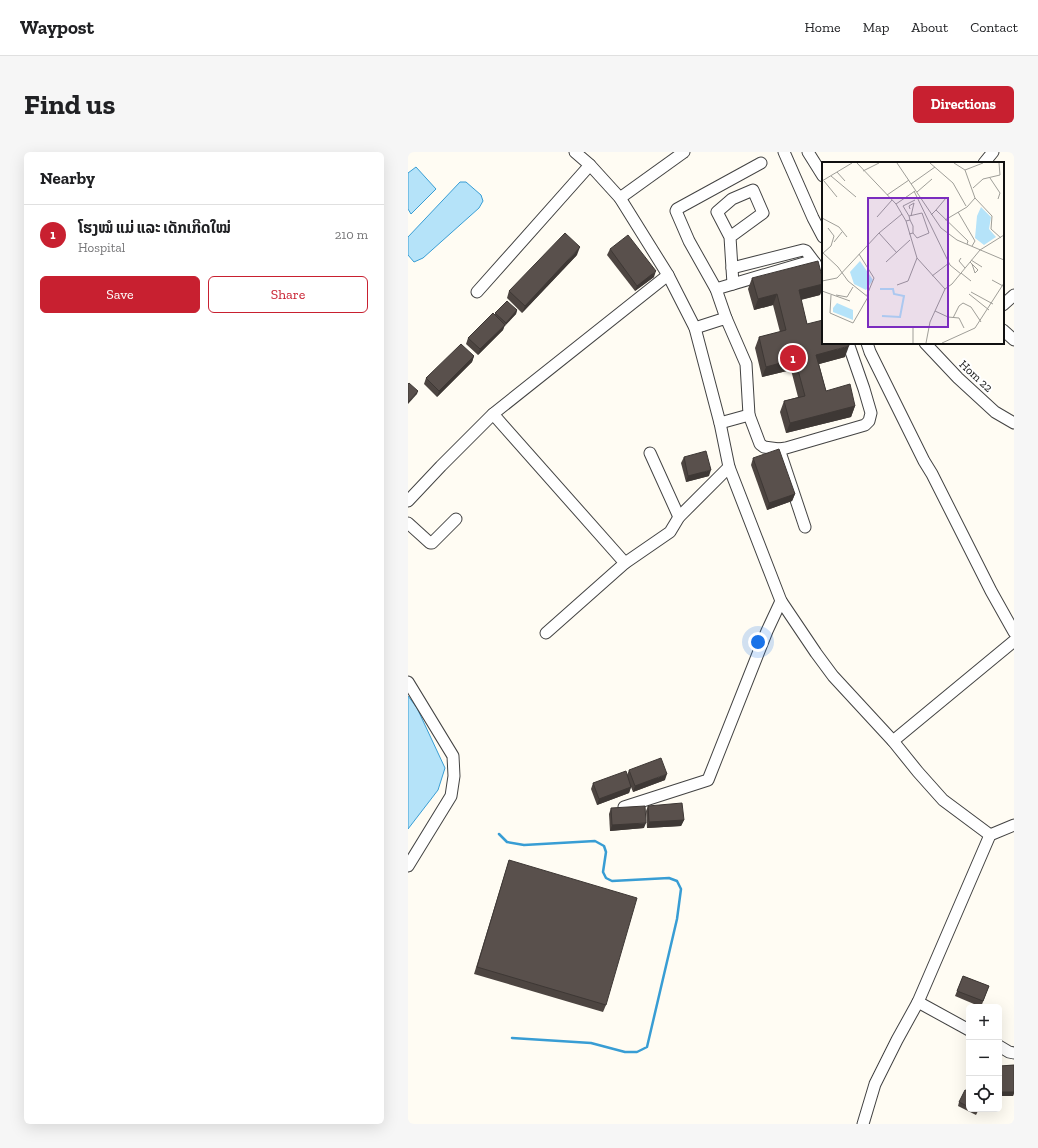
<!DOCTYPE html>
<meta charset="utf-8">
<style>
:root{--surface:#fff;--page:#f6f6f6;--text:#202124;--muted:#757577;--line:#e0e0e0;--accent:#c82030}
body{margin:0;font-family:"Zilla Slab","Noto Sans Lao",serif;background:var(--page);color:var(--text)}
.controls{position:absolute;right:12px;bottom:12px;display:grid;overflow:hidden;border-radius:6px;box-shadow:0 4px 16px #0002}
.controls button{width:36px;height:36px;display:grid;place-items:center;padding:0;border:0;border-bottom:1px solid var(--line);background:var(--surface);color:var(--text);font:20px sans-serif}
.you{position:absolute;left:350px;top:490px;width:14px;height:14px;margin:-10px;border:3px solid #fff;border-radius:50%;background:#1a73e8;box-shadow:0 0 0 6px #1a73e833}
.badge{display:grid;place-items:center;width:26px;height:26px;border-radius:50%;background:var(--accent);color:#fff;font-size:13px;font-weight:700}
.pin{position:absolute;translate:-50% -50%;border:2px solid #fff;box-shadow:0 1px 4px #0006}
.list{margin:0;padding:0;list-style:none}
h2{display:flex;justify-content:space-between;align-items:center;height:52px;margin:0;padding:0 16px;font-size:17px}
h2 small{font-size:13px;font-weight:400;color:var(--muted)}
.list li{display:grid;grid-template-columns:26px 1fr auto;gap:12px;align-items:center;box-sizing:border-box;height:60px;padding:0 16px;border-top:1px solid var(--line)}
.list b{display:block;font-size:15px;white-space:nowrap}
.list p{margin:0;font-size:13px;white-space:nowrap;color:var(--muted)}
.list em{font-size:13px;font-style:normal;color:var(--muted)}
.actions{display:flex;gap:8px;padding:12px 16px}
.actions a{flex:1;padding:9px 0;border:1px solid var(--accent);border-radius:6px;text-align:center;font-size:14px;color:var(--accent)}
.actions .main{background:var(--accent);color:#fff}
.icon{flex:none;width:22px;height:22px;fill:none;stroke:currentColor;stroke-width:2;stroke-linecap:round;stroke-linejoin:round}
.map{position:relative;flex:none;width:606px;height:972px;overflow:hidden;border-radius:6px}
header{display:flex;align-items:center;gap:24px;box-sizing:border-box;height:56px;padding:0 20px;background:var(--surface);border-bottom:1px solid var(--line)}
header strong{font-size:19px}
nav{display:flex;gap:22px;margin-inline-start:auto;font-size:14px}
.intro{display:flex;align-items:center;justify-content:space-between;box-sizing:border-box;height:96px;padding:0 24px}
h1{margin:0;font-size:28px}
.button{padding:10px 18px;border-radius:6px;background:var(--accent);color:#fff;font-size:14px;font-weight:700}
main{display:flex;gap:24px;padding:0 24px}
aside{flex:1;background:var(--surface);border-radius:6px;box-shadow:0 4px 16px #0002}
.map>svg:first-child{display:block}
</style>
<header>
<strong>Waypost</strong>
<nav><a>Home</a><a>Map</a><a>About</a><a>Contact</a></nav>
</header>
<div class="intro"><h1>Find us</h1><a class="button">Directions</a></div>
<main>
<aside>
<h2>Nearby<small></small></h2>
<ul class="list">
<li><span class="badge">1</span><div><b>ໂຮງໝໍ ແມ່ ແລະ ເດັກເກີດໃໝ່</b><p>Hospital</p></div><em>210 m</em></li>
</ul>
<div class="actions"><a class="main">Save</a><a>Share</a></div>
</aside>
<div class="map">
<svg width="606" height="972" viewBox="0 0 606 972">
<rect width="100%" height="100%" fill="#fffcf3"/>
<!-- water -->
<g fill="#b5e3f9" stroke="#389dd4">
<polygon points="8,15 28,37 3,62 0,57 0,21"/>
<polygon points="52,30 58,30 73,43 75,49 71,56 15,106 6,110 0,103 0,85"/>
<polygon points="0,544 9,556 37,616 30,638 0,677"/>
</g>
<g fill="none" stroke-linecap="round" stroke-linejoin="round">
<!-- stream -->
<polyline stroke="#389dd4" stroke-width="2.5" points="91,682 99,690 116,693 187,689 196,694 198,700 195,720 198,726 204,729 261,726 269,729 273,737 269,767 239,895 229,900 217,900 183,891 104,886"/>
<defs>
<g id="minor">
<polyline points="167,0 182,13 212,46 260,123 287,176 312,271 321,315 373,449 408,501 425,524 485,589 510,620 535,648 582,683"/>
<polyline points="376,0 405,66 415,85"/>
<polyline points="400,0 415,24"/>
<polyline points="576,11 585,0"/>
<polyline points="212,46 276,0"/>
<polyline points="322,85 309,60 324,47 345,38 355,61 322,85 325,132"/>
<polyline points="324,116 395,98 398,99 407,111"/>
<polyline points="308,137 281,89 268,59 269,57 353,11"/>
<polyline points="69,140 182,13"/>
<polyline points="595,153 606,143"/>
<polyline points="318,166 308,137 403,109 407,111 415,127"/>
<polyline points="287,176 318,166 338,212 341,263 312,271"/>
<polyline points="595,178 606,188"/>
<polyline points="459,191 462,200 516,309 524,322 583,439 606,480"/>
<polyline points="517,191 550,226 587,260 606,271"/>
<polyline points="85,262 217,411"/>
<polyline points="341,263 352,292 356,295 371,297 378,296 457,273 461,269 463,261 456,237 440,191"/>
<polyline points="371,297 397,375"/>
<polyline points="242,301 271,365"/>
<polyline points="0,349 33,314 85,262 260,123"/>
<polyline points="0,371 22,391 24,391 48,367"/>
<polyline points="138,481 217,411 262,380 271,365 321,315"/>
<polyline points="0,530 45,604 46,624 43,644 0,714"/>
<polyline points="485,589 606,489"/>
<polyline points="216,655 300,628 359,479 373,449"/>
<polyline points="510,850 561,878"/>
<polyline points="591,894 601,900 606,901"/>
<polyline points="455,972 467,932 489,888 510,850 582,683 606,673"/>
</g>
</defs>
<!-- minor casing -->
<use href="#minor" stroke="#434343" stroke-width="13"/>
<!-- minor -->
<use href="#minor" stroke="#fff" stroke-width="11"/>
</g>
<!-- wall -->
<g fill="#4d4541">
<polygon points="202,97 246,125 227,139 199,103"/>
<polygon points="169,103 114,161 99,146 101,139"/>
<polygon points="344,126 415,128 415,134 412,143 393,148 399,172 437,205 411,212 418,239 447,254 443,265 378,281 372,260 376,249 390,245 383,218 354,225 347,196 351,185 372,180 365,153 346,158 340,137"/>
<polygon points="109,158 108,162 96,174 95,178 70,203 58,192 60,186 87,163 87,161"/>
<polygon points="66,204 64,210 29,245 16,232 18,226"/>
<polygon points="276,305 301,324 278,330 273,311"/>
<polygon points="345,306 387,342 384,349 359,358 343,313"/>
<polygon points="221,618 257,628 225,640 223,635 221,641 189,653 183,637 185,631 219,623"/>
<polygon points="240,654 276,668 273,674 239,676 238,659"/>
<polygon points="203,656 236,676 202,679 201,662"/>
<polygon points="101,708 198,853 195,860 66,822"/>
<polygon points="555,824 581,834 573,855 547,844"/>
<polygon points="606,913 606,941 605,944 591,944 591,917 592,914"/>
<polygon points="561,939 561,957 571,957 568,963 550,954 551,950"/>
</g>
<!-- shaded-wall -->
<g fill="#3e3835">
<polygon points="172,95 169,103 114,161 117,154"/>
<polygon points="248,119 246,125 227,139 229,134"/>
<polygon points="415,132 415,134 412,143 387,149 391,138"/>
<polygon points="369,142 365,153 346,158 350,147"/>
<polygon points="109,158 108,162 96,175 98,171"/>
<polygon points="97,173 95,178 70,203 72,197"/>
<polygon points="441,194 437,205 404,214 408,203"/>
<polygon points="66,204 64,210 29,245 31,239"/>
<polygon points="387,207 383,218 354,225 358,215"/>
<polygon points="10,239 9,242 0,252 0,250"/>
<polygon points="447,254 443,265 378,281 382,271"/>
<polygon points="303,318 301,324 278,330 280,324"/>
<polygon points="387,342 384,349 359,358 361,351"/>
<polygon points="259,622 257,628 225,640 227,634"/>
<polygon points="223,635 221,641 189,653 191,647"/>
<polygon points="276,668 273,674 239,676 241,670"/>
<polygon points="238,671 236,676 202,679 204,673"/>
<polygon points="593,940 606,940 606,941 605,944 591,944"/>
</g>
<!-- building -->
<g fill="#59504c" stroke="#3e3835">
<polygon points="157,81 172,95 117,154 101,139"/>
<polygon points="220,83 248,119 229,134 202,97"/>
<polygon points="410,109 415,128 415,132 391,138 399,172 415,168 415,191 440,191 441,194 408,203 418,239 442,232 447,254 382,271 376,249 397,244 387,207 358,215 351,185 378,178 369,142 350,147 344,126"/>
<polygon points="99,149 109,158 98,171 87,161"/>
<polygon points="85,161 97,173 72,197 60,186"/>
<polygon points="53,192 66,204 31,239 18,226"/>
<polygon points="1,231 10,239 0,250 0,232"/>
<polygon points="371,297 387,342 361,351 345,306"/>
<polygon points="298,299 303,318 280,324 276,305"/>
<polygon points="253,606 259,622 227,634 221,618"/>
<polygon points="218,619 223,635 191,647 185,631"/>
<polygon points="274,651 276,668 241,670 240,654"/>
<polygon points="237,654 238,671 204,673 203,656"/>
<polygon points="101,708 229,746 198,853 69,815"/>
<polygon points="555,824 581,834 575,849 549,839"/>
<polygon points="606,913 606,940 593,940 592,914"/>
<polygon points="557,938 561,939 561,955 551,950"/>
</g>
<g text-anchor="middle" stroke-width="4" stroke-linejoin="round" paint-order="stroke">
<!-- street labels -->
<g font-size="12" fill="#101010" stroke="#fff">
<text transform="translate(568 224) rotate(43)" y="4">Hom 22</text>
</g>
</g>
<!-- overview -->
<g transform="translate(414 10)">
<rect width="182" height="182" fill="#fffcf3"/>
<path d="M159 45 169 55 167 67 174 75 162 83 153 76 155 54ZM38 99 51 118 44 128 32 122 28 110ZM15 141 31 148V158L11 150V146Z" fill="#b5e3f9"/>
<path fill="none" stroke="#b5e3f9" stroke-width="2" d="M58 127H71L72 132 82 134 78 155 60 154"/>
<path fill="none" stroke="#9f9e98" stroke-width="1" d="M35 1 74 42 84 59 95 96 123 127M75 1 119 66 135 78 182 98M108 1 131 21 144 44M143 8 161 1M41 9 57 1M15 10 23 19M9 14 34 35M168 16 178 31 176 37M0 19 30 1M2 19 15 35M89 22 113 5M151 26 161 17 178 13 177 1M92 29 128 103 139 112M95 30 110 17M65 33 87 18M153 36 170 54 169 67 179 76M74 42 93 29M88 47 87 44 92 41 89 54M114 48 124 36M136 50 153 79 150 84M109 53 114 48 146 79 145 82M87 54 81 44 93 38M55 55 70 38M0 56 17 65 25 75M88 58 87 54 100 51 107 71 95 76 91 71M123 58 145 45 153 36 143 8 132 1M84 59 88 58 91 64V71L87 72M57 71 75 91M12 80 20 70M0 90 16 105 26 119 46 135 31 161 8 151 9 133M0 92 9 84 12 74 6 66M37 92 52 116 45 133M139 96 137 99 143 106M149 98 160 105M64 100 88 78M148 100 156 108 153 111 150 102M139 111 149 119M110 114 127 101M170 118 181 124M0 119 15 116 57 71 80 52M75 123 86 119 95 96M0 129 28 139M149 130 171 142M147 132 167 148M14 133 25 135 31 125M113 149 126 155 137 156 142 166M131 156 137 144 141 141 149 145 159 160M91 181V166M104 181 108 160 123 127 130 122 158 88 182 73M120 181 153 166 182 121"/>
<path fill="#7b2cbf" fill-opacity="0.15" stroke="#7b2cbf" stroke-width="2" d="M46 36H126V165H46Z"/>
<rect width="182" height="182" fill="none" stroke="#101010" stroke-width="2"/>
</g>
</svg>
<div class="controls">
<button>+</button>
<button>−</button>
<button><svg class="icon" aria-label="locate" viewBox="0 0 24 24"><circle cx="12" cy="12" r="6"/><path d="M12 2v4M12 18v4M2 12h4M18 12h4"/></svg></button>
</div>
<div class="you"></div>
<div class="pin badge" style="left:385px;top:206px">1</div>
</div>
</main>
